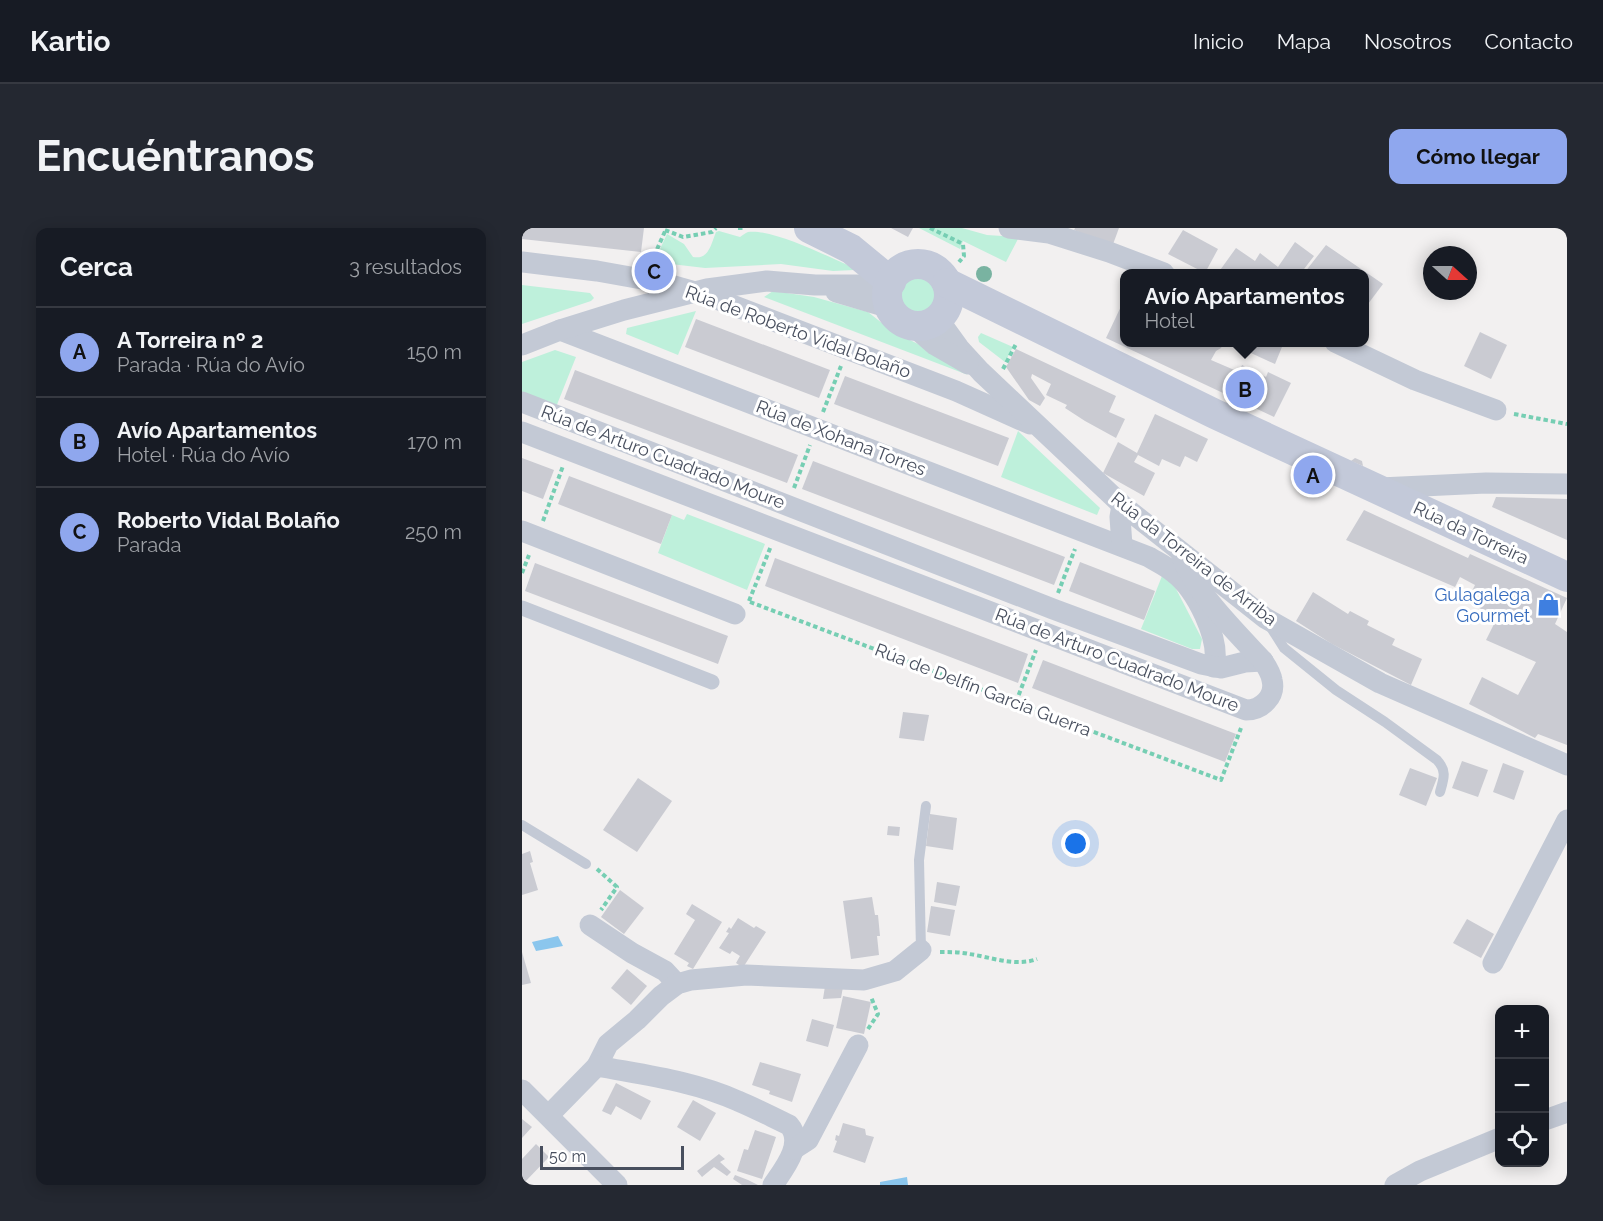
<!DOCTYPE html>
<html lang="es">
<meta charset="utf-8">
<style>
:root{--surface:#171b24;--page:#242831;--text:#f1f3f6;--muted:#9ea1a6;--line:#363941;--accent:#8fa7ee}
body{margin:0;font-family:Raleway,sans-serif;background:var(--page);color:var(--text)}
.controls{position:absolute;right:18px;bottom:18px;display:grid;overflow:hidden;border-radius:12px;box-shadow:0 3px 15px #0003}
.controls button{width:54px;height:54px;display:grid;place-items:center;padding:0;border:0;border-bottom:2px solid var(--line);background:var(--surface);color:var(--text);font:30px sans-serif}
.compass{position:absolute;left:901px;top:18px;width:54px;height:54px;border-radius:50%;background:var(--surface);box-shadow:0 3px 15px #0003;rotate:111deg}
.scale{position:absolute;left:18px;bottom:15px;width:144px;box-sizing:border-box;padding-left:6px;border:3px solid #484f5e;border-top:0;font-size:16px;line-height:21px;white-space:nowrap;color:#484f5e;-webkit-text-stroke:4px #fff;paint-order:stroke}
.you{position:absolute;left:554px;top:616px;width:21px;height:21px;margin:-15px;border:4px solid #fff;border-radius:50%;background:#1a73e8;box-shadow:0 0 0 9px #1a73e833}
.badge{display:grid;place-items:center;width:39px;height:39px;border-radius:50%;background:var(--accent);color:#111;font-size:20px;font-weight:700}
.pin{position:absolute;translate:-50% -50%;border:3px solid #fff;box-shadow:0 2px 6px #0006}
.popup{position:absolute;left:598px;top:41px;width:249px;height:78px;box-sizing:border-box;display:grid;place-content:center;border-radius:12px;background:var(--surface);filter:drop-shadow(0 2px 4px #0005);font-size:20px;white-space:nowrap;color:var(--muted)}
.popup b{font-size:22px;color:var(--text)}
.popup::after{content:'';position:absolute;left:50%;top:100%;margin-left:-12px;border:12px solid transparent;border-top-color:var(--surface)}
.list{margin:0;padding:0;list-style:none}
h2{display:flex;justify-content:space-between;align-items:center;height:78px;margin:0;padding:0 24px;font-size:26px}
h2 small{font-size:20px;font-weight:400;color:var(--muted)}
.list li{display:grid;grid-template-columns:39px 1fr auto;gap:18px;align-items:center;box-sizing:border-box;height:90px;padding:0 24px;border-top:2px solid var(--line)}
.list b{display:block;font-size:22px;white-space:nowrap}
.list p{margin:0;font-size:20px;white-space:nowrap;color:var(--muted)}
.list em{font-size:20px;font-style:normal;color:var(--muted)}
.icon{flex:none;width:33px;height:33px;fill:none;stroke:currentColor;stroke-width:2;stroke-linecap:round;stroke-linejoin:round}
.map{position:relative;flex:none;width:1045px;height:957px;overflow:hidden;border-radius:12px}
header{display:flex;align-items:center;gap:36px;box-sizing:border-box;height:84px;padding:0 30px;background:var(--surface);border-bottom:2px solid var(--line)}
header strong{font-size:28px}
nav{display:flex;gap:33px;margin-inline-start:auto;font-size:21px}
.intro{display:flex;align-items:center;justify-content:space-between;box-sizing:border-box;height:144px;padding:0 36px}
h1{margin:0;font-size:42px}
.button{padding:15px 27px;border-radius:12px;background:var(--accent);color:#111;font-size:21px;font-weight:700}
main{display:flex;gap:36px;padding:0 36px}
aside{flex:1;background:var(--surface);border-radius:12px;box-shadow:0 3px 15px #0003}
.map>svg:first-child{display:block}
</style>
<header>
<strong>Kartio</strong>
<nav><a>Inicio</a><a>Mapa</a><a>Nosotros</a><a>Contacto</a></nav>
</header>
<div class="intro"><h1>Encuéntranos</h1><a class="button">Cómo llegar</a></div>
<main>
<aside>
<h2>Cerca<small>3 resultados</small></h2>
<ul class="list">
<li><span class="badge">A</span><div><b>A Torreira nº 2</b><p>Parada · Rúa do Avío</p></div><em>150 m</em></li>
<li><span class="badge">B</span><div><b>Avío Apartamentos</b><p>Hotel · Rúa do Avío</p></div><em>170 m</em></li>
<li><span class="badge">C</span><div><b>Roberto Vidal Bolaño</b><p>Parada</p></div><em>250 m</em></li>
</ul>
</aside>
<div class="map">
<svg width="1045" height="957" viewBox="0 0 1045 957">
<rect width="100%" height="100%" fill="#f2f0f0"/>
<!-- green -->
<g fill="#bef0db">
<polygon points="397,0 440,0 465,7 497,9 484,34 441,13 438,21"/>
<path d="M197 3 218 9C221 7 223 5 226 4 250 0 309 30 332 40V42L311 43 259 36 183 40 132 34 145 6 162 16 171 29C187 32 189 16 194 4Z"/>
<circle cx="396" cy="66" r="20"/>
<polygon points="0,57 68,65 72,70 69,73 0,96"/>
<polygon points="251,63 292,69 346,84 370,103 396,116 446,147 242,69"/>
<polygon points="174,83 156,127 104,106 105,100"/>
<polygon points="459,105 491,119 483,134 457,114 456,109"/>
<polygon points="33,122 54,129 34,179 0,165 0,134"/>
<polygon points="496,203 578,280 575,287 479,249"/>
<polygon points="165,286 243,316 225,362 136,325 150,287 162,292"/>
<polygon points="640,348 652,357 680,411 678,421 670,421 619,401"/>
</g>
<!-- water -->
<g fill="#8bc6ed">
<polygon points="36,708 41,718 14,723 10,714"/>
<polygon points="385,949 386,957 358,957 358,954"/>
</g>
<!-- building -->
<g fill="#cacbd2">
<polygon points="0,0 122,0 119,24 0,11"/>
<polygon points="369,0 391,0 386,9"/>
<polygon points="553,0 597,0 590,19 552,2"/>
<polygon points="661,2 696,21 683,45 646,26"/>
<polygon points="773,14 792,28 779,45 696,45 714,20 733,33 738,25 756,39"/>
<polygon points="804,17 861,56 843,80 843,45 783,44"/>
<polygon points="136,36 146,38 145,42 135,40"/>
<polygon points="603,70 603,114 702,114 699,120 694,123 689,132 717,144 720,137 744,149 746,144 769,155 752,189 584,110"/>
<polygon points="174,91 308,142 297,170 163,119"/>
<polygon points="958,104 985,117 969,151 942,138"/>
<polygon points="705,114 762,114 753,136"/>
<polygon points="494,121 594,168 587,184 603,191 594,210 563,193 543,180 545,177 524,167 529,156 510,146 509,150 523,170 518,178 507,172 484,139"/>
<polygon points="53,142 276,227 265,255 42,171"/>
<polygon points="323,148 487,210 476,238 312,176"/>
<polygon points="633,186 686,211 675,234 663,228 658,239 640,231 637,238 616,227 612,234 633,245 622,268 581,245 596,214 615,225"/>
<polygon points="0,230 32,242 21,271 0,263"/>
<polygon points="833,230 840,233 841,238 829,233"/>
<polygon points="291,233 543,329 532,357 280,261"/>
<polygon points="47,248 150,287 139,316 36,276"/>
<polygon points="974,269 1045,271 1045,312 970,279"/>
<polygon points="842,282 946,330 948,326 1045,370 1033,396 1045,404 1045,517 1016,506 1013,510 947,476 960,449 996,467 1014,434 964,412 975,390 945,373 953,357 938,349 933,359 824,312"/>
<polygon points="253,330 506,426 496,455 243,358"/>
<polygon points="558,334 633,363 622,392 547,363"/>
<polygon points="13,335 206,408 196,436 3,363"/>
<polygon points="791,364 826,386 828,383 847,393 845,397 873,411 870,417 900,431 889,457 810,416 774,393"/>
<polygon points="521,432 714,506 703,534 510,460"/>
<polygon points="381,484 407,487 402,513 377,510"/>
<polygon points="940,533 966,542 956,569 930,560"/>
<polygon points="981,535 1002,543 992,572 971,564"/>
<polygon points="888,540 915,550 904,578 877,567"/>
<polygon points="116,550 150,573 115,624 81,602"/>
<polygon points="408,586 435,590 431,622 404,618"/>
<polygon points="366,598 378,599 377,608 365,607"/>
<polygon points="8,623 11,634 8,635 16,662 0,667 0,626"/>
<polygon points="415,654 438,658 434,678 412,674"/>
<polygon points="98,662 122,680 102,706 79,689"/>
<polygon points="350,669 353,687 356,687 358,708 355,708 357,727 329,731 321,673"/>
<polygon points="170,676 200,694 171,741 165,738 167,735 152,726 173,692 164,686"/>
<polygon points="409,678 433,682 428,708 405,704"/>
<polygon points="216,690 232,700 234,698 244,704 222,738 220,739 214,735 218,728 210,723 208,726 197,720 207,705 204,704 207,699 209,701"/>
<polygon points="945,691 972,706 959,730 931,715"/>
<polygon points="0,724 9,755 0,757"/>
<polygon points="105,741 125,758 109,777 89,760"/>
<polygon points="303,758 321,759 319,770 301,771"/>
<polygon points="321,768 349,774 342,806 314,800"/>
<polygon points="290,791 312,797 306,819 284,813"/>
<polygon points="238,834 279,846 270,874 247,866 248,863 230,857"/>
<polygon points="94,855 129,873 119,892 94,878 89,887 80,883"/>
<polygon points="171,872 194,885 178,913 155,899"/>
<polygon points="0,891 10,899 0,910"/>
<polygon points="321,895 343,901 344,907 352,909 343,935 311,924 315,913 313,912 314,907 317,908"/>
<polygon points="233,902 254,909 240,951 215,943 222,921 226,922"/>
<polygon points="14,916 27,929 0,957 0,931"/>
<polygon points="197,926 203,931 198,934 209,944 205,948 192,939 180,949 175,943"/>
<polygon points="213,947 226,952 236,957 220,957 211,951"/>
</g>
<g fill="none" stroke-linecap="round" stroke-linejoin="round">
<!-- path -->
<g stroke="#76ceb3" stroke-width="4" stroke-dasharray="4.5 3" stroke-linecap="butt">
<polyline points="216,0 222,0"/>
<polyline points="408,0 441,16 442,28 437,34"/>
<polyline points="143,2 161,9 190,4 194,0"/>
<polyline points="129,35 144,1"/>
<polyline points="481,141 494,116"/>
<polyline points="301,184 319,138"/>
<polyline points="992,186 1045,196"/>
<polyline points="272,260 288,217"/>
<polyline points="21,293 41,238"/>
<polyline points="0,345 7,327"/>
<polyline points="536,365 553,321"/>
<polyline points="227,373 249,318"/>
<polyline points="228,374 699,552 719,500"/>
<polyline points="494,474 514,422"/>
<polyline points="75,641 95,659 79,682"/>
<path d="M418 724C428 724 438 724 447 726 468 729 494 739 515 731"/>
<polyline points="346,801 356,786 349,769"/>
</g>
<!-- service -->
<g stroke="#c3c9d5" stroke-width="10">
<path d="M748 398 762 420 814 462 863 494 915 532C925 543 922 550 918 564"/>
<polyline points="0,597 64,636"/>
<polyline points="399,722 397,632 404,578"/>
</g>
<!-- pedestrian -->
<polyline stroke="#c3c9d5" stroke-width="15" points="0,380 190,454"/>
<!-- minor -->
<g stroke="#c3c9d5" stroke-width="21">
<polyline points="487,0 527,5 587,24 642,45"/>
<polyline points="0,34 75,43 142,55 184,67 434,163 508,196"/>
<polyline points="314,64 368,80"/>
<polyline points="416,91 437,120 459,144 600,277 743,390 858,455 1045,537"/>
<polyline points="390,97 413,117 446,136"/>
<path d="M38 102 627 329C635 334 644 338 651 344 674 361 699 411 692 439"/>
<polyline points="813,114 893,152 974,182"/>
<polyline points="0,117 38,102 102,82 185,61 245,53 293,57 367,57"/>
<polyline points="0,174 531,381 679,436 699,440 723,434 741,433"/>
<path d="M0 204 724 482C740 482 754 468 750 452 749 445 745 439 741 433 716 406 669 360 659 325"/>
<polyline points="858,260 964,255 1045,256"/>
<polyline points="0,303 213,386"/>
<polyline points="600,318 598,289 600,277"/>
<polyline points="68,697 110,725 143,743 155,756"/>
<polyline points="971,735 1045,592"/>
<polyline points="75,838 86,816 115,792 139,768 155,756 169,752 224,747 342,752 373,743 399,722"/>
<polyline points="0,862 95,957"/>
<path d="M27 887 75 838C122 847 172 853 216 873 233 880 250 889 267 897 283 915 262 941 251 957"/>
<polyline points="1023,892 1045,884"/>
<polyline points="272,921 286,912 336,817"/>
<polyline points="873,957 898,943 978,910"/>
</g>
<!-- secondary -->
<g stroke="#c3c9d9" stroke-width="30">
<polyline points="287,0 329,21 369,54"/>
<circle cx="396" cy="67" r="31"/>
<polyline points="425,55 693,186 1045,349"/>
</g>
</g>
<!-- trees -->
<circle fill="#79b3a1" cx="462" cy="46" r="8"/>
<!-- icons -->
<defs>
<symbol id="shop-bare" viewBox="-9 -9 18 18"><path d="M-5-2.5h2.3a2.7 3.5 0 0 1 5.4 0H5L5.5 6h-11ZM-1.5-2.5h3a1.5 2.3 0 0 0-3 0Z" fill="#3f7fe0" stroke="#fff" stroke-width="2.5" paint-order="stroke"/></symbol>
</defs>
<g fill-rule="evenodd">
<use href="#shop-bare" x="1010" y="360" width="33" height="33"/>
</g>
<g text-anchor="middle" stroke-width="6" stroke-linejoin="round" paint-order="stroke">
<!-- street labels -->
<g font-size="18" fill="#484f5e" stroke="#fff">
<text transform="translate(276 104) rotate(20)" y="6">Rúa de Roberto Vidal Bolaño</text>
<text transform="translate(319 210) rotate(21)" y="6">Rúa de Xohana Torres</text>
<text transform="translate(141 229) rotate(21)" y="6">Rúa de Arturo Cuadrado Moure</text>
<text transform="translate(949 305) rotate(25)" y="6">Rúa da Torreira</text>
<text transform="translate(672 331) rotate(38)" y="6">Rúa da Torreira de Arriba</text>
<text transform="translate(595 432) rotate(21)" y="6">Rúa de Arturo Cuadrado Moure</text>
<text transform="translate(461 462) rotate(21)" y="6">Rúa de Delfín García Guerra</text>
</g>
<!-- shop labels -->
<g font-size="18" fill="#366cbe" stroke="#fff" text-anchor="end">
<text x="1008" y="373">Gulagalega<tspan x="1008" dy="21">Gourmet</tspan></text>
</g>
</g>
</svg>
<div class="controls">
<button>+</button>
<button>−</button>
<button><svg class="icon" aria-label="locate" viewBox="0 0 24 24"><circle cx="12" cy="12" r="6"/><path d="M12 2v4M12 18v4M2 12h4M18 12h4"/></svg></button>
</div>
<svg class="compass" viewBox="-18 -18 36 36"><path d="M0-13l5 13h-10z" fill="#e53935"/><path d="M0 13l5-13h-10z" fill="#9ea1a6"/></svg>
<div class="scale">50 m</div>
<div class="you"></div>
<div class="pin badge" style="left:791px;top:247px">A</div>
<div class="pin badge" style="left:723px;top:161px">B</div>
<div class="popup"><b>Avío Apartamentos</b>Hotel</div>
<div class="pin badge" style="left:132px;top:43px">C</div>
</div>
</main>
